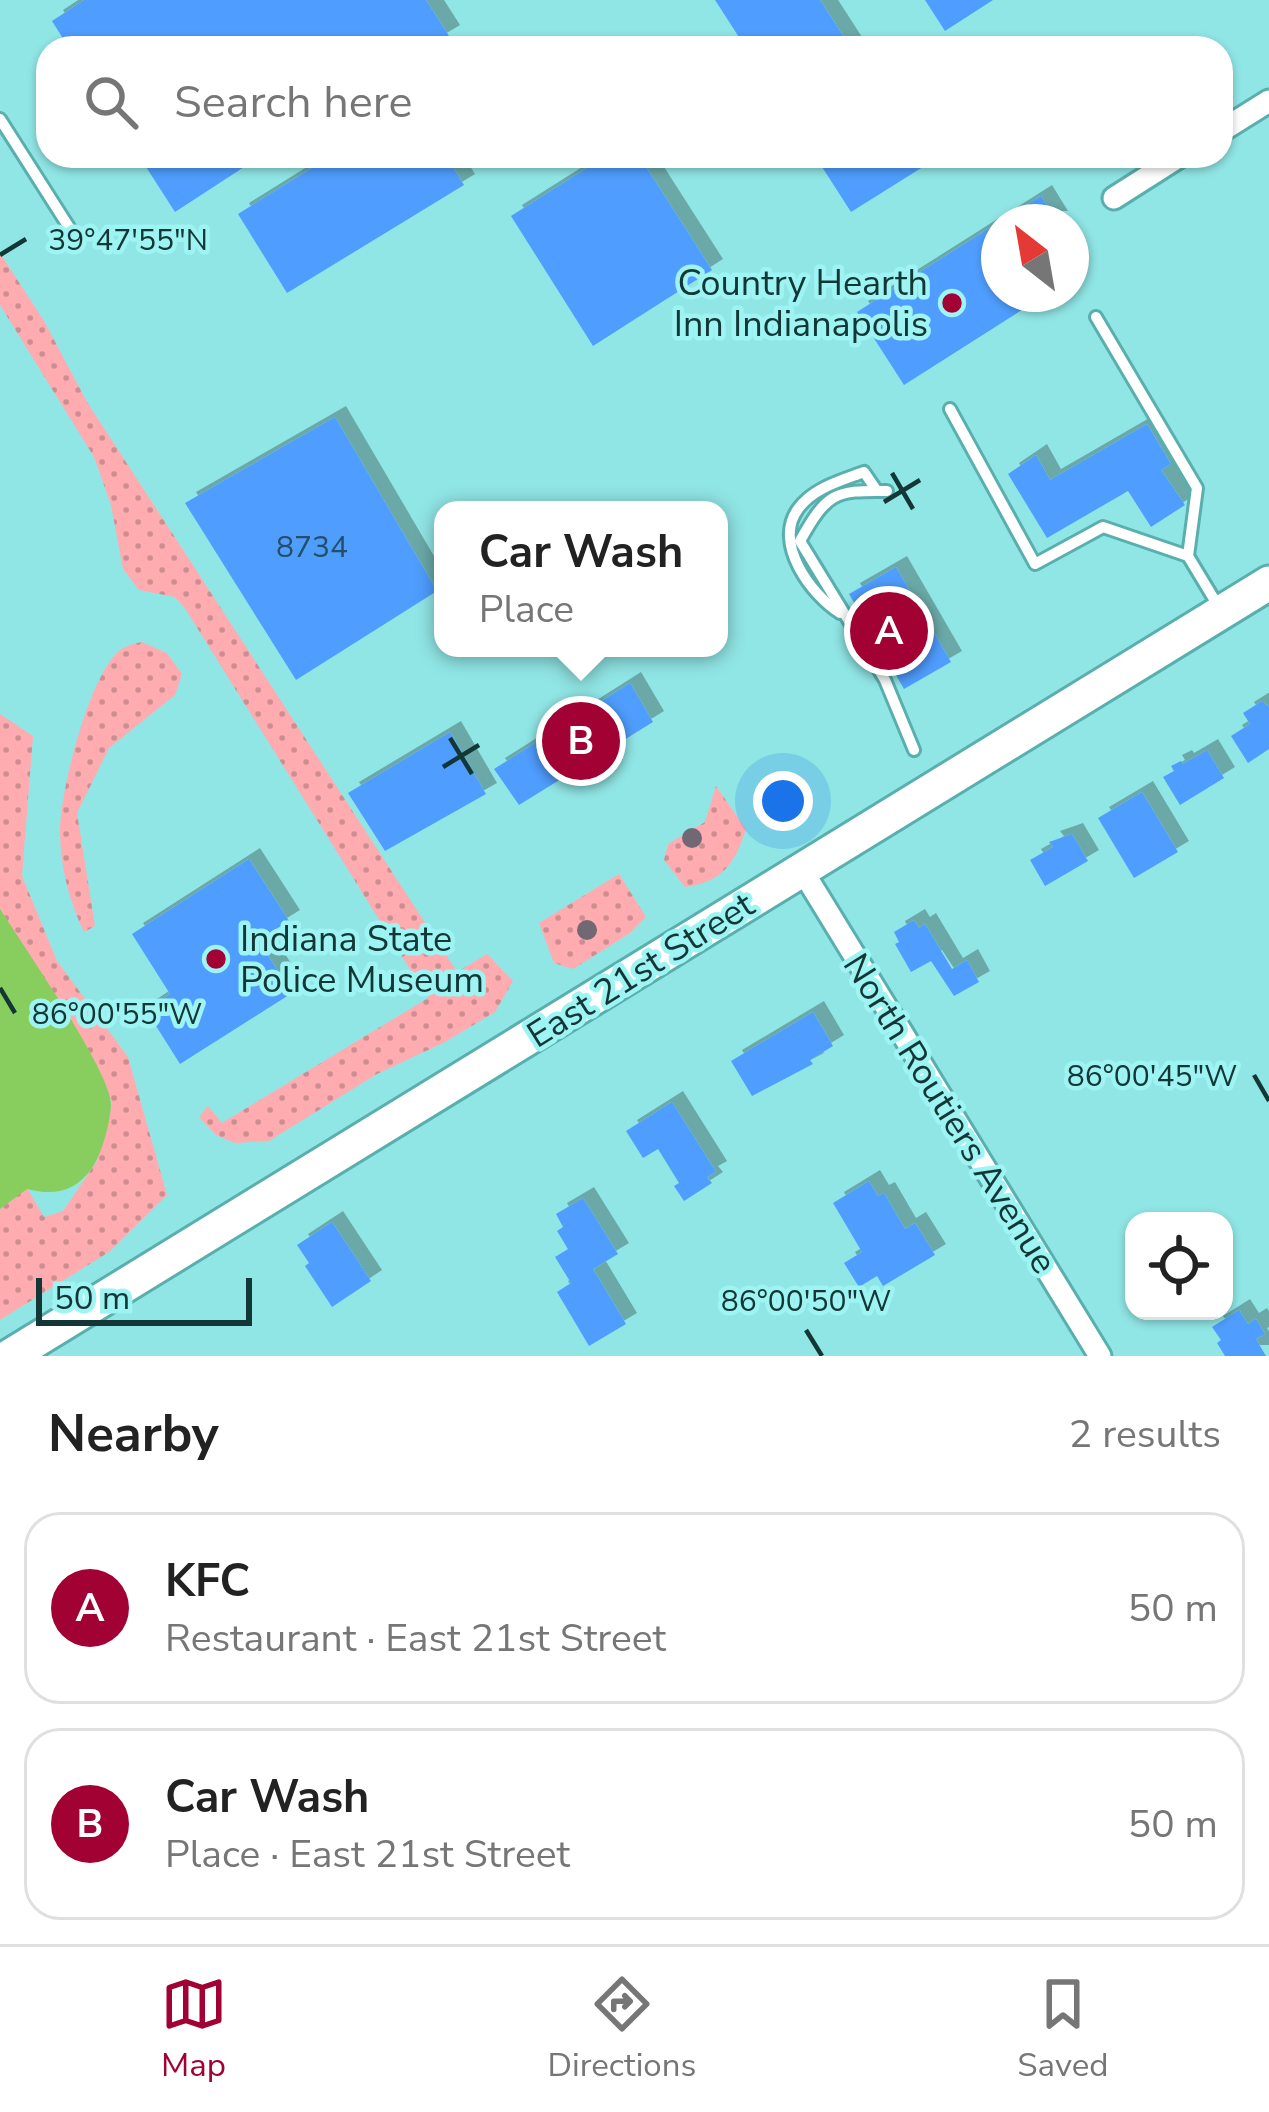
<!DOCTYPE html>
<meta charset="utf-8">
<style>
:root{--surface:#fff;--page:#f2f2f2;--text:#222;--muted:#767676;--line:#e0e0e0;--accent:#a10133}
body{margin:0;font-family:"Nunito Sans",sans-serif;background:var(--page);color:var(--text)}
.controls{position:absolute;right:36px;bottom:36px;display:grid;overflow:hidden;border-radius:24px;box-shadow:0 3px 9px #0004}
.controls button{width:108px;height:108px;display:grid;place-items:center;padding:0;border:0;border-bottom:3px solid var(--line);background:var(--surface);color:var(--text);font:60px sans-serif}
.compass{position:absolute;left:981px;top:204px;width:108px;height:108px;border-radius:50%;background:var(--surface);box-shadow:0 3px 9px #0004;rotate:329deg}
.scale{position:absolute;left:36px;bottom:30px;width:216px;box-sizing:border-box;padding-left:12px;border:6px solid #133737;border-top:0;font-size:33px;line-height:42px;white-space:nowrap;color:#133737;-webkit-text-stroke:9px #9ef3f3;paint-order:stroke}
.you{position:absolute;left:783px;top:801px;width:42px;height:42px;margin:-30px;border:9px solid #fff;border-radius:50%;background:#1a73e8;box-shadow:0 0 0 18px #1a73e833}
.badge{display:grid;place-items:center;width:78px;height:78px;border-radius:50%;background:var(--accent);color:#fff;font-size:39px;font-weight:700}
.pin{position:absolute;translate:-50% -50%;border:6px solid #fff;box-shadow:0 3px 12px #0006}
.popup{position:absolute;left:434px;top:501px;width:294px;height:156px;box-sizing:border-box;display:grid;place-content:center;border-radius:24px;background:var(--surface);filter:drop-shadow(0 3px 9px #0005);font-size:39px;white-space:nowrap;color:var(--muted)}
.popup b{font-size:45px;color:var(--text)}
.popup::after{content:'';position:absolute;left:50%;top:100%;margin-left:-24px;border:24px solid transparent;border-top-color:var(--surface)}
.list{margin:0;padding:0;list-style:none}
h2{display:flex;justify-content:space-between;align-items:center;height:156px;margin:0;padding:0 48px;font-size:51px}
h2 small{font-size:39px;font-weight:400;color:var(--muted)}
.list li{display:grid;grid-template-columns:78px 1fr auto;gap:36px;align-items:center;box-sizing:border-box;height:192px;margin:0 24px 24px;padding:0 24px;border:3px solid var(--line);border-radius:36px}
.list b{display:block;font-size:45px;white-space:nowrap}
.list p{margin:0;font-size:39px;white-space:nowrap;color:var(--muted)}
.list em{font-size:39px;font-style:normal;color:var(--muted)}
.icon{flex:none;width:66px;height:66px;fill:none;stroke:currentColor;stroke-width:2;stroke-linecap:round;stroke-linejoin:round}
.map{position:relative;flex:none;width:1269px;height:1356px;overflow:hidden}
.search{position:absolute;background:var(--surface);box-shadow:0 3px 9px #0004;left:36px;right:36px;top:36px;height:132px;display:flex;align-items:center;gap:30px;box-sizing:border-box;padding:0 42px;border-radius:36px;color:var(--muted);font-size:45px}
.sheet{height:588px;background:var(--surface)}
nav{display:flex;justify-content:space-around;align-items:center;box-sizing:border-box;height:168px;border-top:3px solid var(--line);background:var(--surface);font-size:33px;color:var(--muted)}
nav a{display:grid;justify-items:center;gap:6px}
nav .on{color:var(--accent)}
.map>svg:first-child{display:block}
</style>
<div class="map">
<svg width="1269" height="1356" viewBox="0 0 1269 1356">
<defs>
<pattern id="grass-dots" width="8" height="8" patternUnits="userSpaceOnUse" patternTransform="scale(3)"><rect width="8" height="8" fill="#ffacb1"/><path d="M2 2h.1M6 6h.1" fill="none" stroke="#cd8d91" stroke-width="1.8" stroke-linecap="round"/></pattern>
<filter id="shadow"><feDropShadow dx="11" dy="-11" stdDeviation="0" flood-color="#0004"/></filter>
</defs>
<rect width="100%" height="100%" fill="#90e6e5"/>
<!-- grass -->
<g fill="url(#grass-dots)">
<polygon points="0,253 44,321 87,402 457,972 487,954 513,981 495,1012 445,1042 377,1074 269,1141 235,1143 216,1135 199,1117 208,1106 222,1123 428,998 186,610 175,597 139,590 123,569 111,505 94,457 0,305"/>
<path d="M142 642 167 653 182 674 175 695 109 748 77 813 95 926 84 932C69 901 60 866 60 831 60 791 88 681 117 653 124 646 133 644 142 642Z"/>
<polygon points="0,714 33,736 22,876 57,961 128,1057 167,1195 109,1252 0,1320 0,1209 27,1188 44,1217 63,1211 97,1161 112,1103 98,1068 0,909"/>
<path d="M716 786 746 829C735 863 723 882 685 887L664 860 668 844 705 822Z"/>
<polygon points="619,874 646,917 630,933 573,969 554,963 539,923"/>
</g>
<!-- water -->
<path fill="#87ce5e" d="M0 909C22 944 112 1073 111 1105 110 1123 102 1154 92 1168 75 1192 54 1196 27 1189L0 1209Z"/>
<!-- building -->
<g fill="#509dfe" filter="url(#shadow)">
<polygon points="84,0 426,0 449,36 429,48 69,48 52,21"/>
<polygon points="715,0 820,0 851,48 746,48"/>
<polygon points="925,0 993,0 945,31"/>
<polygon points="139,156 261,156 175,212"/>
<polygon points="331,156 446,156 464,185 287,293 238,214"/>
<polygon points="606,156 639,156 712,270 593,346 511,216"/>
<polygon points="815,156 921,156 926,165 851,212"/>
<polygon points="1041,196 1057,222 1000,222"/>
<polygon points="999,222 999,294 1047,294 904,385 857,312"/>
<polygon points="335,417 437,591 296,680 185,503"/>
<polygon points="1147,424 1171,464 1161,470 1185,505 1151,527 1128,491 1047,538 1008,474 1036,455 1050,480"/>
<polygon points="896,567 951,662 904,689 849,594"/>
<polygon points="630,683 653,722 519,805 494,769"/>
<polygon points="1262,701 1269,707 1269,749 1248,763 1231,736 1250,724 1243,713"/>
<polygon points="450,732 486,794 385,851 348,793"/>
<polygon points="1207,750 1224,778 1180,805 1163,777 1174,771 1171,766 1181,761 1183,764"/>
<polygon points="1142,792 1178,852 1134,878 1098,818"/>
<polygon points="1072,834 1088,861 1045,886 1030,860 1053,847 1049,842"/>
<polygon points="249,859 289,921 258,940 292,993 180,1064 146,1010 170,994 132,934"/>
<polygon points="914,920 919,928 925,924 952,969 967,960 979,982 954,996 931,961 911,972 895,944 899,942 894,932"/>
<polygon points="813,1012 833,1046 810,1060 813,1064 752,1096 731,1061"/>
<polygon points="672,1102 716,1172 707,1177 712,1183 684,1201 674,1186 679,1183 658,1149 643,1158 626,1131"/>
<polygon points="869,1181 878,1196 884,1193 905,1229 915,1223 935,1255 883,1286 877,1276 859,1287 844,1263 862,1252 833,1203"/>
<polygon points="583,1198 618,1254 593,1269 626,1324 589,1346 557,1292 571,1283 555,1257 568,1249 557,1231 563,1227 556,1214"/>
<polygon points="332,1222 371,1281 332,1307 305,1266 309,1263 297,1245"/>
<polygon points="1239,1310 1248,1324 1256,1319 1265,1334 1256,1339 1266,1356 1225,1356 1217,1343 1221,1340 1212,1327"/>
</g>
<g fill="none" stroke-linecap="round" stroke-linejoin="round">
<defs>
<g id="service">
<polyline points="0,119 72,232"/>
<polyline points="1096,317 1197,488 1188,556 1220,609"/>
<polyline points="950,409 1035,564 1103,527 1188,556"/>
<path d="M887 491C834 490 827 493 800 541L885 680 914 750"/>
<path d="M840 613C811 595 773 543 798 509 813 488 840 481 864 472L877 491"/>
</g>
<g id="minor">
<polyline points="1221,131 1269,101"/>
<polyline points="1114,198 1180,156"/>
<polyline points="802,870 1100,1356"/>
</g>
<polyline id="secondary" points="10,1356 1269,583"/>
</defs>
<!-- service casing -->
<use href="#service" stroke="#59afae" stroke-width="16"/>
<!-- minor casing -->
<use href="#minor" stroke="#59afae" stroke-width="27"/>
<!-- secondary casing -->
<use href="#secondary" stroke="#59afae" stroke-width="39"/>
<!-- service -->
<use href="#service" stroke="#fff" stroke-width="10"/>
<!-- minor -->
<use href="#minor" stroke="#fff" stroke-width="21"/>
<!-- secondary -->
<use href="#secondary" stroke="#fff" stroke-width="33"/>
</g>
<!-- trees -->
<g fill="#716874">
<circle cx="692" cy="838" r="10"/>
<circle cx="587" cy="930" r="10"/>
</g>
<!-- ticks -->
<path fill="none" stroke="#133737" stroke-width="4.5" d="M0 255 26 239M892 473 913 509M884 502 920 480M450 738 472 774M443 767 479 745M0 988 15 1013M1254 1075 1269 1101M806 1330 822 1356"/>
<!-- markers -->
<g fill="#a10133" stroke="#9ef3f3" stroke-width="4.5">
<circle cx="952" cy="303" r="12"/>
<circle cx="216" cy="959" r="12"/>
</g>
<g text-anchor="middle" stroke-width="9" stroke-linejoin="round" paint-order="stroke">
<!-- number labels -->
<g font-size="30" fill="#225069">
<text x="312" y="557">8734</text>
</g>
<!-- poi labels -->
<g font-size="36" fill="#133737" stroke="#9ef3f3" text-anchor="end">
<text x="928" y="295">Country Hearth<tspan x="928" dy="41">Inn Indianapolis</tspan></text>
<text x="240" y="951" text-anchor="start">Indiana State<tspan x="240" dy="41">Police Museum</tspan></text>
</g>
<!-- street labels -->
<g font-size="36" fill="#133737" stroke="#9ef3f3">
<text transform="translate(640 969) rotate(-32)" y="13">East 21st Street</text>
<text transform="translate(951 1113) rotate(58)" y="13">North Routiers Avenue</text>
</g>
</g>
<g font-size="30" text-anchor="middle" fill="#133737" stroke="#9ef3f3" stroke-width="9" stroke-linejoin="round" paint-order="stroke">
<text x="128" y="250">39°47'55"N</text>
<text x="117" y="1024">86°00'55"W</text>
<text x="1152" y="1086">86°00'45"W</text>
<text x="806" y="1311">86°00'50"W</text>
</g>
</svg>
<div class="controls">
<button><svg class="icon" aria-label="locate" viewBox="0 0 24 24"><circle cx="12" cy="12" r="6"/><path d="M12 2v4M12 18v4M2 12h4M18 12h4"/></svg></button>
</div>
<svg class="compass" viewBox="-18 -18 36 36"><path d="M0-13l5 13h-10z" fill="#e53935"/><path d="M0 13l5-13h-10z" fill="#767676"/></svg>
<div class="scale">50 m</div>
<div class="you"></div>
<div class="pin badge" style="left:889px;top:631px">A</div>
<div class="pin badge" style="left:581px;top:741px">B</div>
<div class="popup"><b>Car Wash</b>Place</div>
<div class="search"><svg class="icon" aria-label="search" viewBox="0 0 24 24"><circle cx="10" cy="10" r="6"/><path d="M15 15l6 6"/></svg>Search here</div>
</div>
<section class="sheet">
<h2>Nearby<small>2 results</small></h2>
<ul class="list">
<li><span class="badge">A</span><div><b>KFC</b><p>Restaurant · East 21st Street</p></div><em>50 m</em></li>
<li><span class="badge">B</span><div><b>Car Wash</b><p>Place · East 21st Street</p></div><em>50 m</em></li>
</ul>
</section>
<nav>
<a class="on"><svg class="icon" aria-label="map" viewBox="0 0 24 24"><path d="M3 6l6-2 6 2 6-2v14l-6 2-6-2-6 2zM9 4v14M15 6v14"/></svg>Map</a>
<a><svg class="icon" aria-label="directions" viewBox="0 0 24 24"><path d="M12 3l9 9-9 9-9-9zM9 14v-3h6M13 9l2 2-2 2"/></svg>Directions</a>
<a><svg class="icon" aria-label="saved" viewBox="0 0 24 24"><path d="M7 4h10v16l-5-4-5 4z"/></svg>Saved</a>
</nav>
